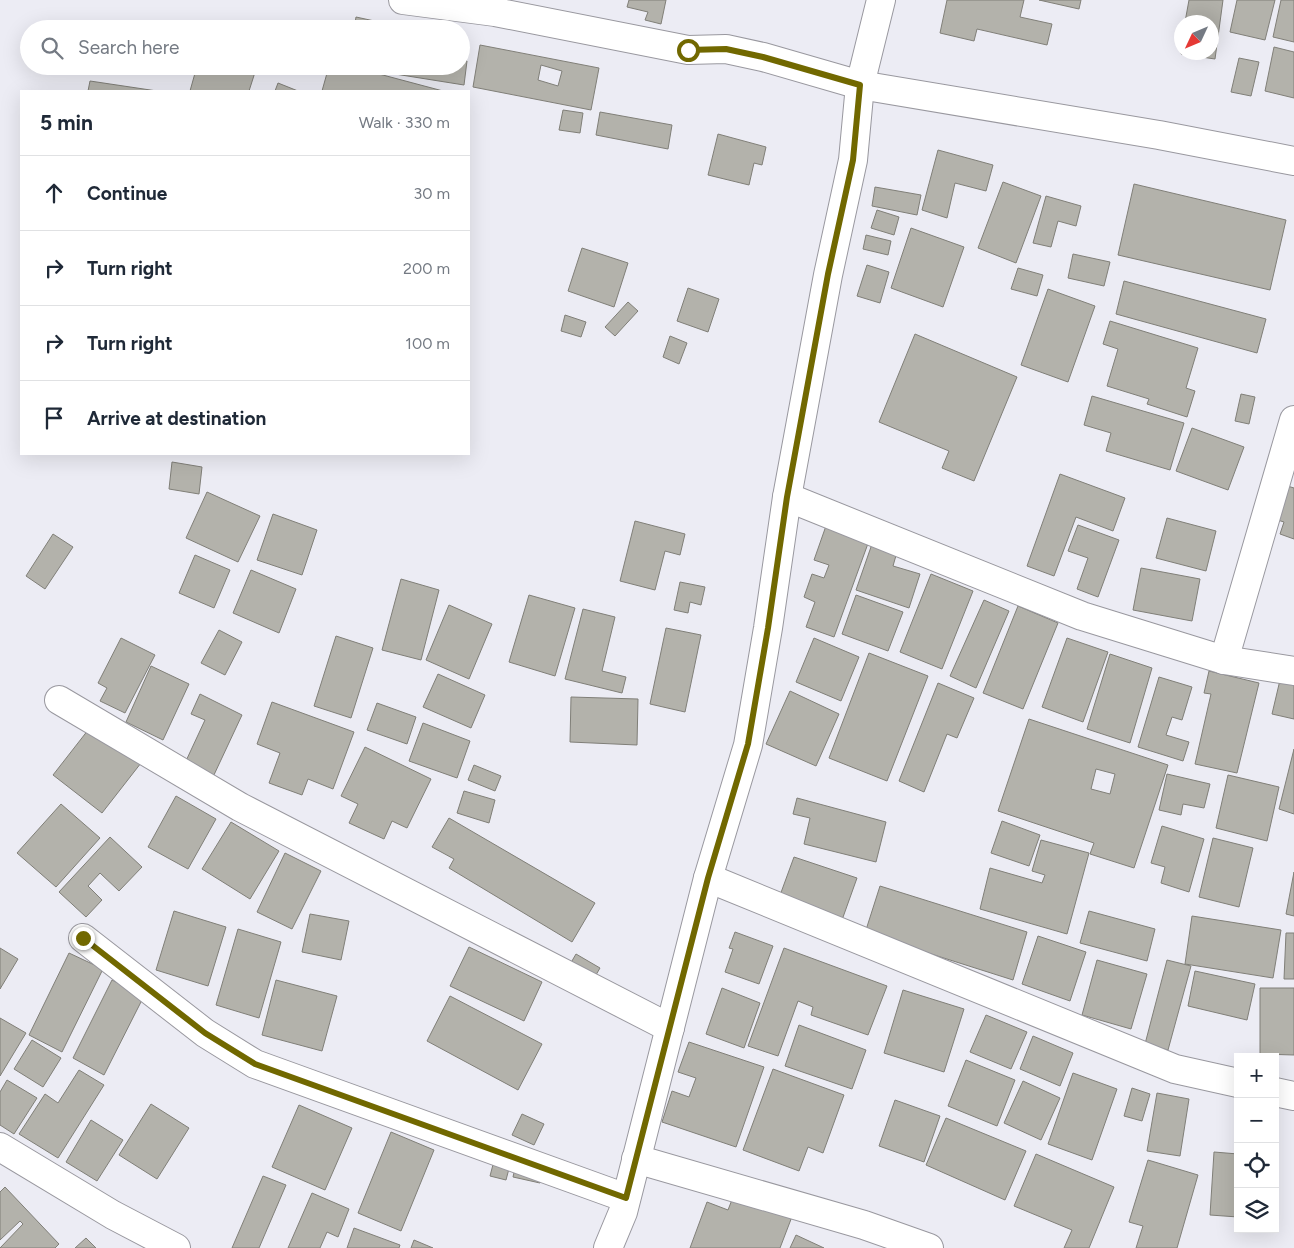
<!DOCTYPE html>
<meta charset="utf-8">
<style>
:root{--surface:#fff;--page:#f6f6f7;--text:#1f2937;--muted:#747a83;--line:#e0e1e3}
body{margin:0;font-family:Figtree,sans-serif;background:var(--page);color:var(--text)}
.controls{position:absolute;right:15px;bottom:15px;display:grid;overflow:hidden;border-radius:0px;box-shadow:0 5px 20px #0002}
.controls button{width:45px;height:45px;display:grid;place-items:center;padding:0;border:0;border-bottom:1px solid var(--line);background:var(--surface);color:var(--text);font:25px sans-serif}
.compass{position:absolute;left:1174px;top:15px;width:45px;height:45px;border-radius:50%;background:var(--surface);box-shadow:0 5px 20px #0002;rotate:226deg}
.stop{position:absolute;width:15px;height:15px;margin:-11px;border:4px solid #716800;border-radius:50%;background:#fff}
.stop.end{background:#716800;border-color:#fff;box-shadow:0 1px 5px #0008}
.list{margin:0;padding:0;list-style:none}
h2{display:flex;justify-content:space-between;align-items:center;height:65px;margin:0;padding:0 20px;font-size:21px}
h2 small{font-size:16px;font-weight:400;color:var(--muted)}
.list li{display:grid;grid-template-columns:32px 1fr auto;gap:15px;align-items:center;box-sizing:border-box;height:75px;padding:0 20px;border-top:1px solid var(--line)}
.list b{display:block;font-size:19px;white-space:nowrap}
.list em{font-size:16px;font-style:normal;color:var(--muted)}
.icon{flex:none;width:28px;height:28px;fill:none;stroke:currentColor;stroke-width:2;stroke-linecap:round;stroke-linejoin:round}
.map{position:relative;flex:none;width:1294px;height:1248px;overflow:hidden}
.search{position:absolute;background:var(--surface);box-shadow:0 5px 20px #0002;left:20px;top:20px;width:450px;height:55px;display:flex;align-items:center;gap:12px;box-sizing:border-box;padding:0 18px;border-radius:28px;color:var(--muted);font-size:19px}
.panel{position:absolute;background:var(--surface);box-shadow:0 5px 20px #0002;left:20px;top:90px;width:450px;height:365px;border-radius:0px}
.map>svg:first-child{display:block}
</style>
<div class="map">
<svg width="1294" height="1248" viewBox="0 0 1294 1248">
<rect width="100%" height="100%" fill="#ececf4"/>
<!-- building -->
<g fill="#b3b2ab" stroke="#807f78" fill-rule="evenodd">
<polygon points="629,0 666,0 661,24 645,20 648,12 627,7"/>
<polygon points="947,0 1024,0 1020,17 1052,24 1047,45 977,29 974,41 940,33"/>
<polygon points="1039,0 1081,0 1079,9"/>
<polygon points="1189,0 1223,0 1215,59 1181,54 1182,50 1182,52 1212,52 1212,22 1185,22"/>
<polygon points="1237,0 1275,0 1265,40 1230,32"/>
<polygon points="1281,0 1294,0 1294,42 1273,37"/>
<polygon points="356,17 379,22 377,29 354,29"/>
<path d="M480 45 599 68 591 110 473 87ZM541 65 562 71 558 86 538 80Z"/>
<polygon points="1274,47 1294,52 1294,98 1265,91"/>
<polygon points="1239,58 1259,62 1251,96 1231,92"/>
<polygon points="461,60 467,61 464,85 395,74 396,66 461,66"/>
<polygon points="197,66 257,66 249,91 190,91"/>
<polygon points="329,66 349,66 443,91 322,91"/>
<polygon points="90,81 157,91 88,91"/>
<polygon points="278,83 298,91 275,91"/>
<polygon points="563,110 583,113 580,133 559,130"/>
<polygon points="600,112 672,125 668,149 596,135"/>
<polygon points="718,134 766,147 762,165 754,163 749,185 708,175"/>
<polygon points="938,150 993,165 986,191 955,183 947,218 922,210"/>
<polygon points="1003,182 1041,196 1016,263 978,248"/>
<polygon points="1134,184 1286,220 1270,290 1118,255"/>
<polygon points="875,187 921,195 917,215 872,206"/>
<polygon points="1046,196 1081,206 1076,226 1058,221 1051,247 1033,243"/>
<polygon points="877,210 899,217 894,235 871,228"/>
<polygon points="911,228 964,247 943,307 891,288"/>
<polygon points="866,235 891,241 888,255 863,249"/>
<polygon points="582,248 628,263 614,307 568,291"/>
<polygon points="1073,254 1110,262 1104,286 1068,278"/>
<polygon points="867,265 889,272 880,303 857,296"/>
<polygon points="1018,268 1043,275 1037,296 1011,289"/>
<polygon points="1124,281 1266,319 1257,353 1116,314"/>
<polygon points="688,288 719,299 708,332 677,321"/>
<polygon points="1048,289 1095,306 1068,382 1021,365"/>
<polygon points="628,302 638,311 615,336 605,327"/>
<polygon points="565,315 586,322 581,337 561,331"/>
<polygon points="1110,321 1198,348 1186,388 1195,391 1187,417 1147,404 1149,399 1107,386 1118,349 1103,344"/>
<polygon points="915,334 1017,377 974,481 942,468 949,451 879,422"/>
<polygon points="670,336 687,343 679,364 663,357"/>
<polygon points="1241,394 1255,397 1249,424 1235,421"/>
<polygon points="1092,396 1184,423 1170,470 1106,451 1111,433 1084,425"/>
<polygon points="1192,428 1244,447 1228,490 1176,471"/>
<polygon points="172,462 202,467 199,494 169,489"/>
<polygon points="1060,474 1125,498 1113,531 1076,517 1054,576 1027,566"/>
<polygon points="1281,484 1294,488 1294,539 1280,534 1284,522 1271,518"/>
<polygon points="207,492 260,516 238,562 186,538"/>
<polygon points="273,514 317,530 302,575 257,560"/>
<polygon points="1167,518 1216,531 1206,571 1156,558"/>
<polygon points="635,521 685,534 680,555 665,551 655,590 620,581"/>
<polygon points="827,523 870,538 834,637 806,627 815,602 804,597 812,574 824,578 829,565 814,560"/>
<polygon points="1078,525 1119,540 1098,597 1077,589 1088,558 1068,551"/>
<polygon points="53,534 73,547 45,589 26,576"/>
<polygon points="872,544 897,552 893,566 920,574 909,608 856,590"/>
<polygon points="195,555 230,570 214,608 179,593"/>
<polygon points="1141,568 1200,579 1192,621 1133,610"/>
<polygon points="251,570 296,589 279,633 233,613"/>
<polygon points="931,574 973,591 942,669 900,652"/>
<polygon points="401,579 439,590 421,660 382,650"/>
<polygon points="680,582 705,587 701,605 690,602 688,613 674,610"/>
<polygon points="529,595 575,608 555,676 509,662"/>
<polygon points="856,595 903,612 888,651 842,634"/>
<polygon points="984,600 1009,611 976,688 950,676"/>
<polygon points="449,605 492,624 469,679 426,660"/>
<polygon points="1018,606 1058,623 1023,709 983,693"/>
<polygon points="583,609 615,617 602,671 626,677 622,693 565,679"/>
<polygon points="666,628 701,635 685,712 650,704"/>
<polygon points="219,630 242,642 225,675 201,663"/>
<polygon points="336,636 373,648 351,718 314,706"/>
<polygon points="121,638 155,655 125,713 100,701 107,688 98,683"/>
<polygon points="814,638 859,657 841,701 796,682"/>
<polygon points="1067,638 1108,652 1083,722 1042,707"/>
<polygon points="869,653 928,676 887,781 829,758"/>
<polygon points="1110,654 1152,668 1130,743 1087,729"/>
<polygon points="151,666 189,684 163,740 126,722"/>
<polygon points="1209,671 1259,683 1237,773 1195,764 1211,694 1204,693"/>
<polygon points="438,674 485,695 471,728 423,707"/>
<polygon points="1159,677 1192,687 1182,720 1172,717 1166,735 1189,742 1183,761 1138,747"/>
<polygon points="1280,680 1294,683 1294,719 1272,714"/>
<polygon points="938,683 974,698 957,738 947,734 924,792 899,781"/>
<polygon points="790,691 839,714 816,766 766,744"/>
<polygon points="200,694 242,715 213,777 185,763 205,720 191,714"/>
<polygon points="571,697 638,699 637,745 570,742"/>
<polygon points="272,702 354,732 333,789 308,779 302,795 269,783 280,753 257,744"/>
<polygon points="377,703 416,717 407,744 367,730"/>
<path d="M1029 719 1168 765 1134 868 1090 854 1094 843 998 811ZM1096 769 1115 774 1110 794 1091 789Z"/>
<polygon points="423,723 470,741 457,778 409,761"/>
<polygon points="92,725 141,763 102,813 53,775"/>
<polygon points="365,747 431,779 407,828 392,821 384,839 349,823 358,804 341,796"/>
<polygon points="1294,749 1294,814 1279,809"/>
<polygon points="474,765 501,776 495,791 468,780"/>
<polygon points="1167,774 1210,784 1204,808 1183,804 1181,815 1159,810"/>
<polygon points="1228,775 1279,787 1267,841 1216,828"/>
<polygon points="464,791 495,800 489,823 457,813"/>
<polygon points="176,796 216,819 188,869 148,847"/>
<polygon points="797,798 886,822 876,862 804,844 810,818 793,814"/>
<polygon points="61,804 100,838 56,887 17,853"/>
<polygon points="449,818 595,903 572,942 449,868 454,859 432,847"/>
<polygon points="1002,821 1040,835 1029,866 991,853"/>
<polygon points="231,822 279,851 250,899 202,869"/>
<polygon points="1162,826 1204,839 1189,892 1161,883 1165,867 1151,863"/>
<polygon points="110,837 142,867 119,891 100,873 88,886 102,900 86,917 59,892"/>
<polygon points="1213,838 1253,848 1239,907 1199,897"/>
<polygon points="1041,840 1089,853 1067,934 980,909 990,868 1042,883 1045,875 1032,871"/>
<polygon points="285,853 321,871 292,929 257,912"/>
<polygon points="794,857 857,878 842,920 779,898"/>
<polygon points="1294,872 1294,916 1286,914"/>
<polygon points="880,886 1027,932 1013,980 865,933"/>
<polygon points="174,911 226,927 208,986 156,970"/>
<polygon points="1089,911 1155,929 1147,961 1080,943"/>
<polygon points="310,914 349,921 341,960 302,952"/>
<polygon points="1192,916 1281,930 1273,978 1185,964"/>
<polygon points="238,929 281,942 259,1018 216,1005"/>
<polygon points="735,932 773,946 759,984 725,972 733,949 729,948"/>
<polygon points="1286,933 1294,933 1294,979 1284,979"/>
<polygon points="1038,936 1086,952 1070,1001 1022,984"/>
<polygon points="469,947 542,982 524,1021 450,986"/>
<polygon points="0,948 18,959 0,989"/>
<polygon points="784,948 887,986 868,1035 811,1015 813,1007 798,1001 778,1056 748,1046"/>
<polygon points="69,953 103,969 62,1052 29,1035"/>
<polygon points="576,954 600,968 593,980 569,966"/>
<polygon points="1097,960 1147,974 1131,1029 1082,1015"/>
<polygon points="1167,960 1191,966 1168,1050 1145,1044"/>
<polygon points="1195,971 1255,984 1247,1020 1188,1006"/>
<polygon points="112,980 144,996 104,1075 73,1058"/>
<polygon points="276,980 337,996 322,1051 262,1035"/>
<polygon points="722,988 760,1003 744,1048 706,1034"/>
<polygon points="1260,988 1294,988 1294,1055 1260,1054"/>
<polygon points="903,990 964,1009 944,1072 884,1053"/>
<polygon points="450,996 542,1044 518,1090 427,1041"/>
<polygon points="986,1015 1027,1032 1011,1069 970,1052"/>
<polygon points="0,1018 26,1033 0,1076"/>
<polygon points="799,1025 866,1050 852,1089 785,1066"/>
<polygon points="1033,1036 1073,1053 1060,1086 1020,1069"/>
<polygon points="32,1040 61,1058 43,1087 14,1069"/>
<polygon points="689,1042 764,1067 736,1147 662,1122 672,1091 689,1097 696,1078 678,1072"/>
<polygon points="966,1060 1015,1080 997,1126 948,1106"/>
<polygon points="773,1069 844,1095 823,1153 808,1147 799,1171 743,1150"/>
<polygon points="79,1070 104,1085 58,1158 19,1134 45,1094 58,1103"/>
<polygon points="1073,1073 1117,1089 1092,1160 1048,1144"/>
<polygon points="7,1080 37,1098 14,1134 0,1125 0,1092"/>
<polygon points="1023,1081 1060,1098 1041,1140 1004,1123"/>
<polygon points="1132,1088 1150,1094 1142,1121 1124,1116"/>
<polygon points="1157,1093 1189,1099 1180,1156 1147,1151"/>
<polygon points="895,1100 940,1116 924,1162 879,1146"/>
<polygon points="151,1104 189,1128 157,1179 119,1155"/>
<polygon points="299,1105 352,1128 325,1190 272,1167"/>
<polygon points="522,1114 544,1124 534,1145 512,1135"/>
<polygon points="946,1118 1026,1151 1005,1200 926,1165"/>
<polygon points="91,1120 123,1140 97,1181 66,1162"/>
<polygon points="391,1132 434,1150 401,1231 358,1213"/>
<polygon points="1214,1152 1238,1154 1238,1217 1210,1215"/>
<polygon points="1036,1154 1114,1187 1089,1248 1064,1248 1072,1230 1014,1206"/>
<polygon points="495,1157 511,1161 506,1180 490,1176"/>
<polygon points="1148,1160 1198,1175 1177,1248 1136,1248 1143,1226 1129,1222"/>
<polygon points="516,1164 543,1170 540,1183 513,1177"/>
<polygon points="263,1176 286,1185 259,1248 232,1248"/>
<polygon points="5,1187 59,1244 55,1248 0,1248 23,1224 20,1221 0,1240 0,1192"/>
<polygon points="735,1192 793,1214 780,1248 690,1248 707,1202 728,1210"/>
<polygon points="312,1193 349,1209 338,1237 327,1232 320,1248 288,1248"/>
<polygon points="354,1228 400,1245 399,1248 347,1248"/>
<polygon points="796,1235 824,1248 790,1248"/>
<polygon points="86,1238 96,1248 75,1248"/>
<polygon points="414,1240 433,1248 411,1248"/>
</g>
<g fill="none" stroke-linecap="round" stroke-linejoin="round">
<defs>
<g id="minor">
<polyline points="403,0 495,12 688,50 726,49 763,57 860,85 1159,135 1294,161"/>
<polyline points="787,497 1082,616 1224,660 1294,671"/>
<polyline points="1224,660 1294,420"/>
<polyline points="59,700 240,807 670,1028"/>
<polyline points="708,878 1175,1069 1238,1083"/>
<polyline points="83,938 205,1033 255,1064 626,1198"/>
<polyline points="1275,1092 1294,1096"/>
<polyline points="0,1147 113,1215 176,1248"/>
<polyline points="636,1159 864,1225 929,1248"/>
<polyline points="608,1248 623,1212 708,878 748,745 768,628 787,497 828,275 853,160 860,85 881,0"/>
</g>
</defs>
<!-- minor casing -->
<use href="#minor" stroke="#99989f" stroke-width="30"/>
<!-- minor -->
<use href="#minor" stroke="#fff" stroke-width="28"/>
</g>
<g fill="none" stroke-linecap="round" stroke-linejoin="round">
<!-- route -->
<polyline stroke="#716800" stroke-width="6" points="83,938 205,1033 255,1064 626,1198 708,878 748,744 768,628 787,497 828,274 853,160 860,85 763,57 726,49 688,50"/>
</g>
</svg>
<div class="controls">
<button>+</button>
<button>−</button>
<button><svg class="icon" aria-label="locate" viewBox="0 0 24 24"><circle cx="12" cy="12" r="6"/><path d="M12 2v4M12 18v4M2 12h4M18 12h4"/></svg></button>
<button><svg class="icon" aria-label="layers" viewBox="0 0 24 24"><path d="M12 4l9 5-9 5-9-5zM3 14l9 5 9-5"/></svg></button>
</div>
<svg class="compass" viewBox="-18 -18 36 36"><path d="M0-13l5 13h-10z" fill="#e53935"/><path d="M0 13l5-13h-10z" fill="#747a83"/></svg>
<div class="stop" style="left:688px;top:50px"></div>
<div class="stop end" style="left:83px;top:938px"></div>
<div class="search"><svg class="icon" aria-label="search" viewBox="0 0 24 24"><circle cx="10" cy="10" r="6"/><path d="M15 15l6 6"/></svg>Search here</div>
<section class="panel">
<h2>5 min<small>Walk · 330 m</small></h2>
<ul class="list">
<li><svg class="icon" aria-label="ahead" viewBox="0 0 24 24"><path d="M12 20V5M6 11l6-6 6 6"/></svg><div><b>Continue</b></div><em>30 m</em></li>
<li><svg class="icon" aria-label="right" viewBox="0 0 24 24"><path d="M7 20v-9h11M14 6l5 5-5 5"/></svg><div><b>Turn right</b></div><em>200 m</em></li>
<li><svg class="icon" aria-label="right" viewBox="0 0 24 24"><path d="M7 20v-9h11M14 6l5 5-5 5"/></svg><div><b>Turn right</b></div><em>100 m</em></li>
<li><svg class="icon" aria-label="arrive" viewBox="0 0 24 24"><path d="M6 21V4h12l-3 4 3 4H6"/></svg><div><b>Arrive at destination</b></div></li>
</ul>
</section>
</div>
